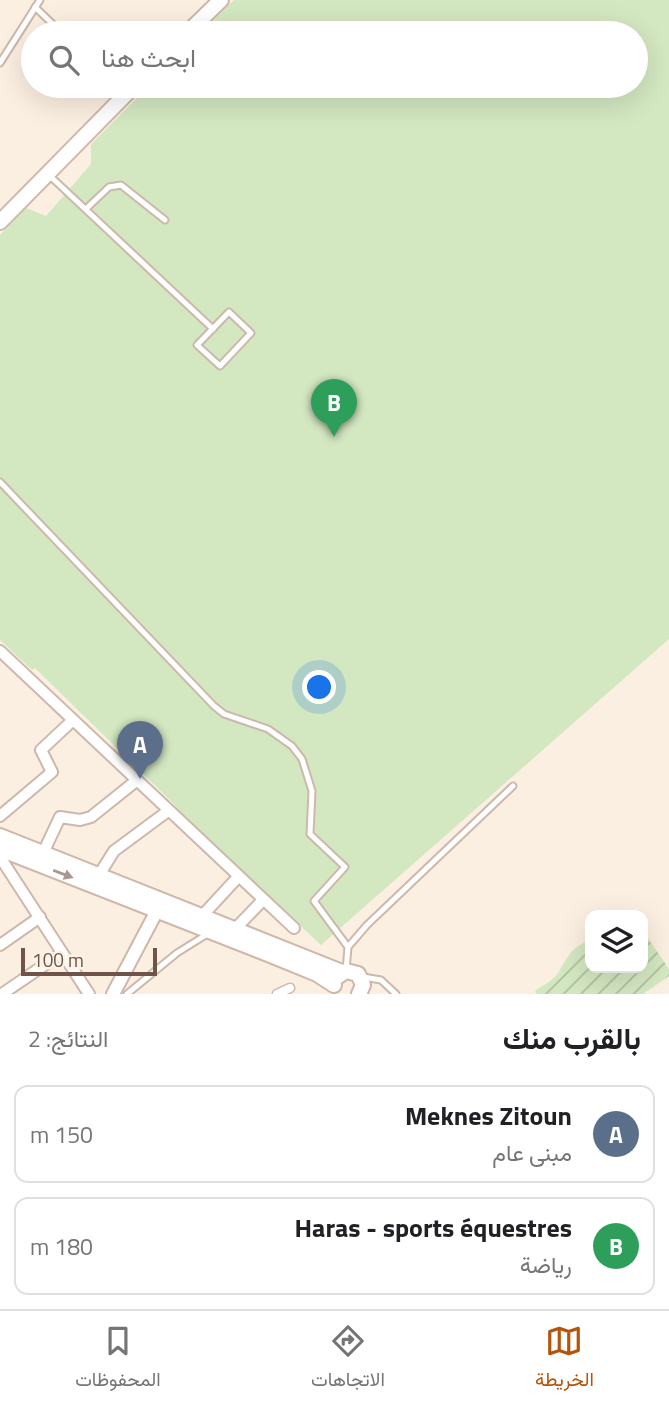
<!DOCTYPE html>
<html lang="ar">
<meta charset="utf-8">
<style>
:root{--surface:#fff;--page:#f6f6f6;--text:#202124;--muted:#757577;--line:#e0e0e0;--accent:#b45309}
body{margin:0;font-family:"Titillium Web",Vazirmatn,sans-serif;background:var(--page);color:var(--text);direction:rtl}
.controls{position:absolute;right:21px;bottom:21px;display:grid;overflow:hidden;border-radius:14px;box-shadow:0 7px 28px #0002}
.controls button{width:63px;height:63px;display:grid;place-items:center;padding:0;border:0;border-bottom:2px solid var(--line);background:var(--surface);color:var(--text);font:35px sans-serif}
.scale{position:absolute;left:21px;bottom:18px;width:136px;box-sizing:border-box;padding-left:7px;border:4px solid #705449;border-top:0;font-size:19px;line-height:24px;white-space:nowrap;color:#705449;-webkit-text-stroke:5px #fef3e6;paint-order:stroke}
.you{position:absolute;left:320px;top:688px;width:24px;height:24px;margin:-18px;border:5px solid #fff;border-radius:50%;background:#1a73e8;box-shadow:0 0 0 10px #1a73e833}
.badge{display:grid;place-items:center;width:46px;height:46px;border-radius:50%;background:var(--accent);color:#fff;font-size:23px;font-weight:700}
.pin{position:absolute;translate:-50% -58px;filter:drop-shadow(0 2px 4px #0008)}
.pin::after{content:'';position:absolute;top:37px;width:24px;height:21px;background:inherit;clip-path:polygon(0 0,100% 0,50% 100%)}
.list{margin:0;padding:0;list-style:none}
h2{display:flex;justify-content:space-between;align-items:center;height:91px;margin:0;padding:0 28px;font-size:30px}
h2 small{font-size:23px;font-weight:400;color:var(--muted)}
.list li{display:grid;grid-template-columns:46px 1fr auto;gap:21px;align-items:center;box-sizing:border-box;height:98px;margin:0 14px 14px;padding:0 14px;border:2px solid var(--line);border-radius:14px}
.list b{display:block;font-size:26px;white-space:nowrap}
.list p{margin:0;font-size:23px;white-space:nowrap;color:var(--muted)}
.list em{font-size:23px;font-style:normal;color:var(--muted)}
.icon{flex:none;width:38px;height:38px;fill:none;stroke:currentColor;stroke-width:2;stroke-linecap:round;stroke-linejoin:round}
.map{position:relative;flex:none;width:669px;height:994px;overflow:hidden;direction:ltr}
.search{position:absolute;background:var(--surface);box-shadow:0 7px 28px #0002;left:21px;right:21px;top:21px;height:77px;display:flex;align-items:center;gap:18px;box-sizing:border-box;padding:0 24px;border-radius:38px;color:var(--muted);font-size:26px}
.sheet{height:315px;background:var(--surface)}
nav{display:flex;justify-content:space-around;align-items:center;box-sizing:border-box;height:98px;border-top:2px solid var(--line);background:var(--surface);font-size:19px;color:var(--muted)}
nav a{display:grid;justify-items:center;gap:4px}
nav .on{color:var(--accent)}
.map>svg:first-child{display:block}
</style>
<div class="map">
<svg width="669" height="994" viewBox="0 0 669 994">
<defs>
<pattern id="garden-furrows" width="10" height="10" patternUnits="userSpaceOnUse" patternTransform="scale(1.75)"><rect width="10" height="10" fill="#d3e7c1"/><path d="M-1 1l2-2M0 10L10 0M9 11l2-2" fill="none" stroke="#b0be9f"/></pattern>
</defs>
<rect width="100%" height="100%" fill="#fbefe1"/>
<!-- grass -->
<polygon fill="#d3e7c1" points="234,0 669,0 669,639 321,945 174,808 176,806 35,668 32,670 0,640 0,235 26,208 46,216 91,164 91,144 149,86 636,86 636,33 201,33"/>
<!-- garden -->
<path fill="url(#garden-furrows)" d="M643 931 669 969V976L643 994H537L535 991C542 986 554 980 558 973 567 958 572 947 590 940V968H643Z"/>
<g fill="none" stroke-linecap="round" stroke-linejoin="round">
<defs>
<g id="service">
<polyline points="35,7 62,33"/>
<polyline points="0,63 40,0"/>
<polyline points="50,176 213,329"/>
<polyline points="87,208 109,187 121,185 165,220"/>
<polygon points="229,312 251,333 220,366 197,345"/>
<polyline points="0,482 214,706 224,714 268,729 292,746 302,759 312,791 310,834 345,867 314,901 348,947"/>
<polyline points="346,971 348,947 367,925 513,786"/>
<polyline points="363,977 381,980 396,994"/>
<polyline points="127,994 177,953 209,933"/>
</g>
<polyline id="pedestrian" points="277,994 290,988"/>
<g id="minor">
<polyline points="0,651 294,928"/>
<polyline points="0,816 52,772 41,750 72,721"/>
<polyline points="43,853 60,817 80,820 91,817 136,781"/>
<polyline points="0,857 89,994"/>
<polyline points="99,875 114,851 168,811"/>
<polyline points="202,916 238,877"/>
<polyline points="235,929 263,900"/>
<polyline points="0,945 40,917"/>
<polyline points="2,994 62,953"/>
</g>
<polyline id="tertiary" points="113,994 161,903"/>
<g id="secondary">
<polyline points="187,33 221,0"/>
<polyline points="0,222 134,86"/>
<polyline points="0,836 342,972"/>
<polyline points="0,849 273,956 317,974 334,985"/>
<polyline points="337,977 346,971 358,974 363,985 359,994"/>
</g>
</defs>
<!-- service casing -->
<use href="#service" stroke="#cdb8ab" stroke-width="9"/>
<!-- pedestrian casing -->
<use href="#pedestrian" stroke="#cdb8ab" stroke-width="11"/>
<!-- minor casing -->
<use href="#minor" stroke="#cdb8ab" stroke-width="14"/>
<!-- tertiary casing -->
<use href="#tertiary" stroke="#cdb8ab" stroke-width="16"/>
<!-- secondary casing -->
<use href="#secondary" stroke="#d0b7a9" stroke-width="18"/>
<!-- service -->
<use href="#service" stroke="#fff" stroke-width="5"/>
<!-- pedestrian -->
<use href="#pedestrian" stroke="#fff" stroke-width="8"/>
<!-- minor -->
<use href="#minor" stroke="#fff" stroke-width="10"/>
<!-- tertiary -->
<use href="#tertiary" stroke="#fff" stroke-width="12"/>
<!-- secondary -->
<use href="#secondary" stroke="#fff" stroke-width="14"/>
</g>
<!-- one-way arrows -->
<defs><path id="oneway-solid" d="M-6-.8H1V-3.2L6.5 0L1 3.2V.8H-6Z" transform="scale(1.75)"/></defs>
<use fill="#a99892" href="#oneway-solid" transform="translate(63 874) rotate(21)"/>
</svg>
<div class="controls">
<button><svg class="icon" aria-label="layers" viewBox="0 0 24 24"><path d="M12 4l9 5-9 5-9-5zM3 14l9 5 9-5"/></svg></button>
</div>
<div class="scale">100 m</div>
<div class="you"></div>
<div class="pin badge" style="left:140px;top:779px;background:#5c6f8a">A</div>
<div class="pin badge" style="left:334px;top:437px;background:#2e9e5b">B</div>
<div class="search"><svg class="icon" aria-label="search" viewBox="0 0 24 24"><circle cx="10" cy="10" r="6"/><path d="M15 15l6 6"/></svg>ابحث هنا</div>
</div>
<section class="sheet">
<h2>بالقرب منك<small>النتائج: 2</small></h2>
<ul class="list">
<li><span class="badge" style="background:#5c6f8a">A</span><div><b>Meknes Zitoun</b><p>مبنى عام</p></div><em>150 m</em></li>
<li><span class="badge" style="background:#2e9e5b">B</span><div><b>Haras - sports équestres</b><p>رياضة</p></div><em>180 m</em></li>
</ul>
</section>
<nav>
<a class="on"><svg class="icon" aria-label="map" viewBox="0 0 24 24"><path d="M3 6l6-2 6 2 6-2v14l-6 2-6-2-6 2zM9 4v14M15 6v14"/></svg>الخريطة</a>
<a><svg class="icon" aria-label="directions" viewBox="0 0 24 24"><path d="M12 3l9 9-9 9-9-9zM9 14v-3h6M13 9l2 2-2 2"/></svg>الاتجاهات</a>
<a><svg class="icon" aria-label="saved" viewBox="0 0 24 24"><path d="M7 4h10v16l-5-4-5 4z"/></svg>المحفوظات</a>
</nav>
